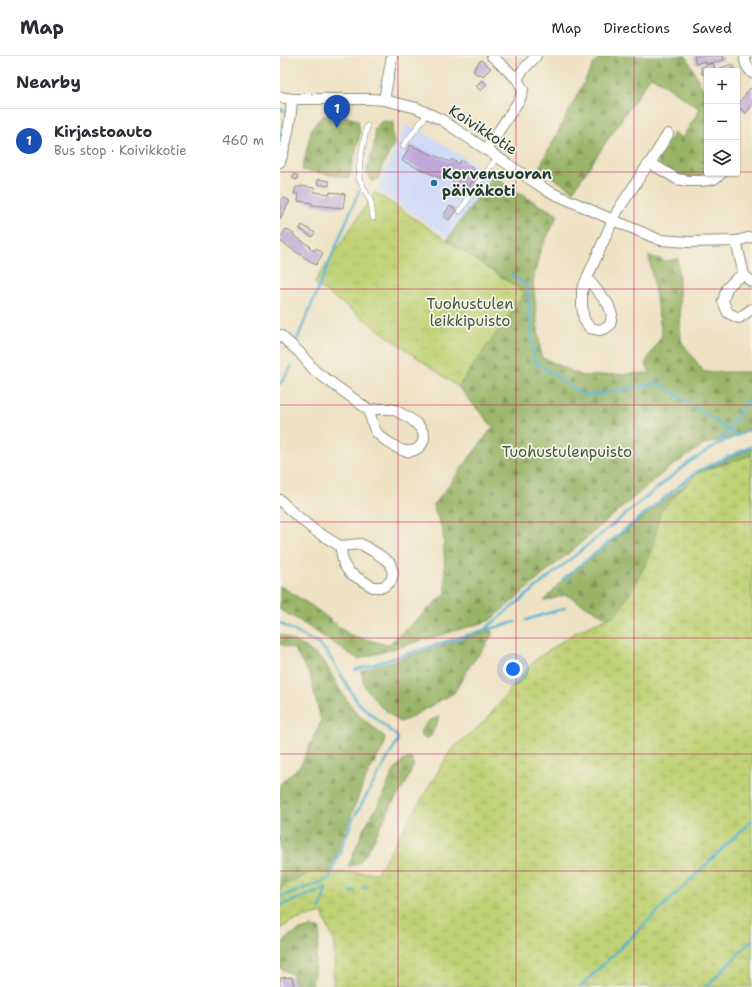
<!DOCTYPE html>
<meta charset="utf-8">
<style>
:root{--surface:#fff;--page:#f2f2f3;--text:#2b2b33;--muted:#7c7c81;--line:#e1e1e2;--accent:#1a73e8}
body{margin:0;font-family:"Shantell Sans",sans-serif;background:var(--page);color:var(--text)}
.controls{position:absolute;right:12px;top:12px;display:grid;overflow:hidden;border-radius:4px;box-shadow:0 1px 3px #0004}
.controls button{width:36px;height:36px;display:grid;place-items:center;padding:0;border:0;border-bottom:1px solid var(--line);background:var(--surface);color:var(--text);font:20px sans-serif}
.you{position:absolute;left:233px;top:613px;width:14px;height:14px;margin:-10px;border:3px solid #fff;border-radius:50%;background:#1a73e8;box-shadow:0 0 0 6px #1a73e833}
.badge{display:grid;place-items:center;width:26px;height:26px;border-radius:50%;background:var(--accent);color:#fff;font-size:13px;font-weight:700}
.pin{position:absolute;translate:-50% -33px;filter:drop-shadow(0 1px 2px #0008)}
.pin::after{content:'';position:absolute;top:21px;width:14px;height:12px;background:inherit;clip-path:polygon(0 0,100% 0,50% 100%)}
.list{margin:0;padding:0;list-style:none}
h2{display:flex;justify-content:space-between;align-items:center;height:52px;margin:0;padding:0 16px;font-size:17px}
h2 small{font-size:13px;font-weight:400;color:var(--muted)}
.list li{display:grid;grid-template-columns:26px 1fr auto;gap:12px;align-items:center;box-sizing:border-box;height:64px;padding:0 16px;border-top:1px solid var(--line)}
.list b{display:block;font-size:15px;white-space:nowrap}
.list p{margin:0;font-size:13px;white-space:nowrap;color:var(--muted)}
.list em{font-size:13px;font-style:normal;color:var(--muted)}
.icon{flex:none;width:22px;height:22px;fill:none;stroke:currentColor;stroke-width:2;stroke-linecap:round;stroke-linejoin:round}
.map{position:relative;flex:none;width:472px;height:931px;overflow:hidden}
header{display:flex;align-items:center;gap:24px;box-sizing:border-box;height:56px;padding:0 20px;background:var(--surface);border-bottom:1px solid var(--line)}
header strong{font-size:19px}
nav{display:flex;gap:22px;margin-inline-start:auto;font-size:14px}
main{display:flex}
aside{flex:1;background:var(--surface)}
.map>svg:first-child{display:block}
</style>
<header>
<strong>Map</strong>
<nav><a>Map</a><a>Directions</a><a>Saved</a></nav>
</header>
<main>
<aside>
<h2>Nearby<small></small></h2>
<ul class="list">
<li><span class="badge" style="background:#1a4fb4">1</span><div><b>Kirjastoauto</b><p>Bus stop · Koivikkotie</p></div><em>460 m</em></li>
</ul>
</aside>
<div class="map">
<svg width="472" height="931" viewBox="0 0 472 931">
<defs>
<pattern id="forest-firs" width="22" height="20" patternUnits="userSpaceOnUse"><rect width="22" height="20" fill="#98b466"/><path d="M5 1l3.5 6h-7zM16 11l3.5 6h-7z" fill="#7b9455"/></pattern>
<pattern id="wetland-marsh" width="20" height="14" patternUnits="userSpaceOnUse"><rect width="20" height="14" fill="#c0d275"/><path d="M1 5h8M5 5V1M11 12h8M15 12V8" fill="none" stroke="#a5b566"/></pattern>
<pattern id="park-crowns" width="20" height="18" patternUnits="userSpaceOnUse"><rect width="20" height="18" fill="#c0d275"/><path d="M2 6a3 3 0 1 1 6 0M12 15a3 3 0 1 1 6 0" fill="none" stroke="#a5b566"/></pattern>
</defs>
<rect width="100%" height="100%" fill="#f7f3e8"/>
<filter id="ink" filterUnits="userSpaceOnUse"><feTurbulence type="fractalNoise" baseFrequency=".025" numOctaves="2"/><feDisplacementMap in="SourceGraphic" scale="8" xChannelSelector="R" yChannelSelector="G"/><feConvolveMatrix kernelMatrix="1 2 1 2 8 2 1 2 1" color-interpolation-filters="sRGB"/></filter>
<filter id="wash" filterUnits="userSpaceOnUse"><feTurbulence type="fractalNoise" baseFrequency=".012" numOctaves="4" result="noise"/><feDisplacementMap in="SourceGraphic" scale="16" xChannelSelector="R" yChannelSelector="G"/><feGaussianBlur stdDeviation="0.9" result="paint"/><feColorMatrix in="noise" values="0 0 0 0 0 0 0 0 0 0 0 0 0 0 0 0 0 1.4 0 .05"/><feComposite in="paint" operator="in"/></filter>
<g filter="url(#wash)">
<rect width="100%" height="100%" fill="#efe2c4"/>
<!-- built -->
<polygon fill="#cfdaf9" points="126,69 145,77 213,119 169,182 97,134"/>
<!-- forest -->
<g fill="url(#forest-firs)" stroke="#5c784d">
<path d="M320 0H406L427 41V117H437C430 122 407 122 398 120 393 119 384 111 379 108L378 103 394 77 402 82 420 53 371 20 293 135 259 112 313 9Z"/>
<polygon points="61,59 78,64 80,78 69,122 22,114 32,72 42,60"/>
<polygon points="102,65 114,66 112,77 114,88 101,113 98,123 92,126 87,116 89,105 93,94 95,83 94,73"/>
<polygon points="213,119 231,133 278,159 260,195 253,226 261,301 302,320 371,317 365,308 382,279 369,200 385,205 398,203 401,285 424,316 472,316 472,372 451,381 425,388 386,414 209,565 78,603 15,562 0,554 0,530 32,550 70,579 108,589 166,537 163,475 153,450 213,371 178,331 245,237 167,184"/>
<polygon points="472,392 472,639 443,626 286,539 264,545 282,524 423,415"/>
<polygon points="212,574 212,579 204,592 189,611 174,637 140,656 128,663 120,666 100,650 85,631 81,615"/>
<polygon points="0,578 25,591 44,605 60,634 76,657 105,681 104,690 86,721 48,819 0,838 0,728 21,709 41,665 30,619 14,593 0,588"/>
<polygon points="160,660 151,680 146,683 141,680 140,675 149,665"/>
<polygon points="131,702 134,708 126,727 113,746 89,793 79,807 68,811 84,772 100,746 112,718 122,705"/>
<polygon points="31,871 39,872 40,877 32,931 15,931 13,919 0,912 0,890 9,880 20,874"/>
</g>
<!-- wetland -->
<polygon fill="url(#wetland-marsh)" stroke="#708854" points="472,399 472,931 53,931 55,887 42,857 12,865 0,873 0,831 32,816 97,817 171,694 205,665 255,604 296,576 336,559 356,528 373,492 380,456 417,417"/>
<!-- park -->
<polygon fill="url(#park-crowns)" stroke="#708854" points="95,136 245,237 178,331 34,227"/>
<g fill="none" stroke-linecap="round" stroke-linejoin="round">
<!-- stream -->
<g stroke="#51b2d0" stroke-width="2.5">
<polyline points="0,53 5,55"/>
<polyline points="0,86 3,68"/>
<polyline points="231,218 247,230 254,305 305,340 379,327 448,374 457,380"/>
<polyline points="16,286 79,135"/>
<polyline points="0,328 12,310"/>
<polyline points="0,388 0,391"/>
<polyline points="436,389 472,373"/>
<polyline points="283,523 418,415 472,390"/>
<polyline points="246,564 285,552"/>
<polyline points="0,567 38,588 46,595 55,609 78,647 92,659 117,680 118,684 72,765 49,823 0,841"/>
<polyline points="206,574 235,566"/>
<polyline points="75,614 204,574 408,407 435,390 448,374 472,338"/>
<polyline points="83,832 88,830"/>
<polyline points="70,836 75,835"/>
<polyline points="0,850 46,832"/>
<polyline points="40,853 46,833"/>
<polyline points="300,931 472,764"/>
<polyline points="426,931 472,884"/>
</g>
</g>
<g id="blocks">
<!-- building -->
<g fill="#bda6d8">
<polygon points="414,0 443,0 444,4 426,8 425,5 416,8"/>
<polygon points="201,4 211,12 203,20 200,18 198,19 193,15 195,13 194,12"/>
<polygon points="433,7 435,15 427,15 427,17 422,18 421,11"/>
<polygon points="452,8 454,15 441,15 440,12"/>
<polygon points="202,24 207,28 201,35 196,30"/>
<polygon points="470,32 472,33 472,49 466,57 457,50"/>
<polygon points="130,89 170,106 172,103 179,108 181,104 199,117 183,139 171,133 174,126 169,123 171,120 164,116 161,122 122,105"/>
<polygon points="14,118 18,120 17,124 12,122"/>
<polygon points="38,123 49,125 49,130 37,128"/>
<polygon points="21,130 35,132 34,136 50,138 50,136 65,138 63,152 32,149 32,147 18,145 19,138 14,138 16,131 21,131"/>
<polygon points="3,141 10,145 0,163 0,147"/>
<polygon points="170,150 176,154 169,164 163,160"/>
<polygon points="22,169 35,177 32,181 20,173"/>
<polygon points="6,173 14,178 13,179 30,190 29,191 34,195 36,192 43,197 36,209 0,185 0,182"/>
<polygon points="12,921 14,931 0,931 0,922"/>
</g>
</g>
</g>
<g filter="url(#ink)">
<use href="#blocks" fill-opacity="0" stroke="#87907c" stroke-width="1"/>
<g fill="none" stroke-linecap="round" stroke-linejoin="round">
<defs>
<g id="lane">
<polyline points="87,70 80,104 79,123 91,146 93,162"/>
<polyline points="123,90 148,57"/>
<polyline points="180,155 217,101"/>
</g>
<g id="street">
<path d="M465 0C464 7 468 12 472 17"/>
<polyline points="237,23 243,14 256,0"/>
<polyline points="0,41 12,43 91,43 104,44 137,52 162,64 268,135 333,164 380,184 409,186 456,185 472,181"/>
<polyline points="104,44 112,0"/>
<polyline points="206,94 240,43 243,34 237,23 212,0"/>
<path d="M0 106C7 85 11 65 12 43"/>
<polyline points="370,107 388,78"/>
<polyline points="456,185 464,219 472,226"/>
<polyline points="464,219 456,223 447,232 443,245 448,257 459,262 472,253"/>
<polyline points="307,222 328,248 332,259 330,269 326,272 320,274 310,272 304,264 302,249 302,234 307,222 333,164 338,154 367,110 370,107 397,123 408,125 421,125 434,123 442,117"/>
<path d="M0 279 19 296 35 315 89 354C96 353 104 352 111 353 114 353 118 356 122 358 132 363 151 376 141 389 138 394 131 396 125 395 119 394 101 382 97 377 92 370 91 361 89 354"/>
<polyline points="0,444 10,454 34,474 60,490 81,488 98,498 110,507 113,517 111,525 103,531 93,531 70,517 64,509 60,490"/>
</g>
</defs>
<!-- lane casing -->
<use href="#lane" stroke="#87907c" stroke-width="6"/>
<!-- street casing -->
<use href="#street" stroke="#87907c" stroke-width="12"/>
<!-- lane -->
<use href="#lane" stroke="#fff" stroke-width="5"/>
<!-- street -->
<use href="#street" stroke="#fff" stroke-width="10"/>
</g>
</g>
<!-- grid -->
<path fill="none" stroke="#c2185b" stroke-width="1" stroke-opacity="0.55" d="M118 0V931M236 0V931M354 0V931M0 116H427M457 116H472M0 233H472M0 349H472M0 466H472M0 582H472M0 698H472M0 815H472"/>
<!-- markers -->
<circle fill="#1f6fb2" stroke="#f7f3e8" stroke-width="1.5" cx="154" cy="127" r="4"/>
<g text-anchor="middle" stroke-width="3.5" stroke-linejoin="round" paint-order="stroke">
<!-- street labels -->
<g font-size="15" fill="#1f3d34" stroke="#f7f3e8">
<text transform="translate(203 74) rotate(33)" y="5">Koivikkotie</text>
</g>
<!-- poi labels -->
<g font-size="15" font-weight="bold" fill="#1f3d34" stroke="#f7f3e8" text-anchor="start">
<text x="162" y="123">Korvensuoran<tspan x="162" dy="17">päiväkoti</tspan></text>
</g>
<!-- park labels -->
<g font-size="15" fill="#3f5b41" stroke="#f7f3e8">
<text x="190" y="253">Tuohustulen<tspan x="190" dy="17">leikkipuisto</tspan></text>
<text x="287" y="401">Tuohustulenpuisto</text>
</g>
</g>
</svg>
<div class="controls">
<button>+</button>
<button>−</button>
<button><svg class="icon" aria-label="layers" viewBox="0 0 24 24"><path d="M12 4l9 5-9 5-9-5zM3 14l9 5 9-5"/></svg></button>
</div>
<div class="you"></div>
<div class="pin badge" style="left:57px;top:72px;background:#1a4fb4">1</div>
</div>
</main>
